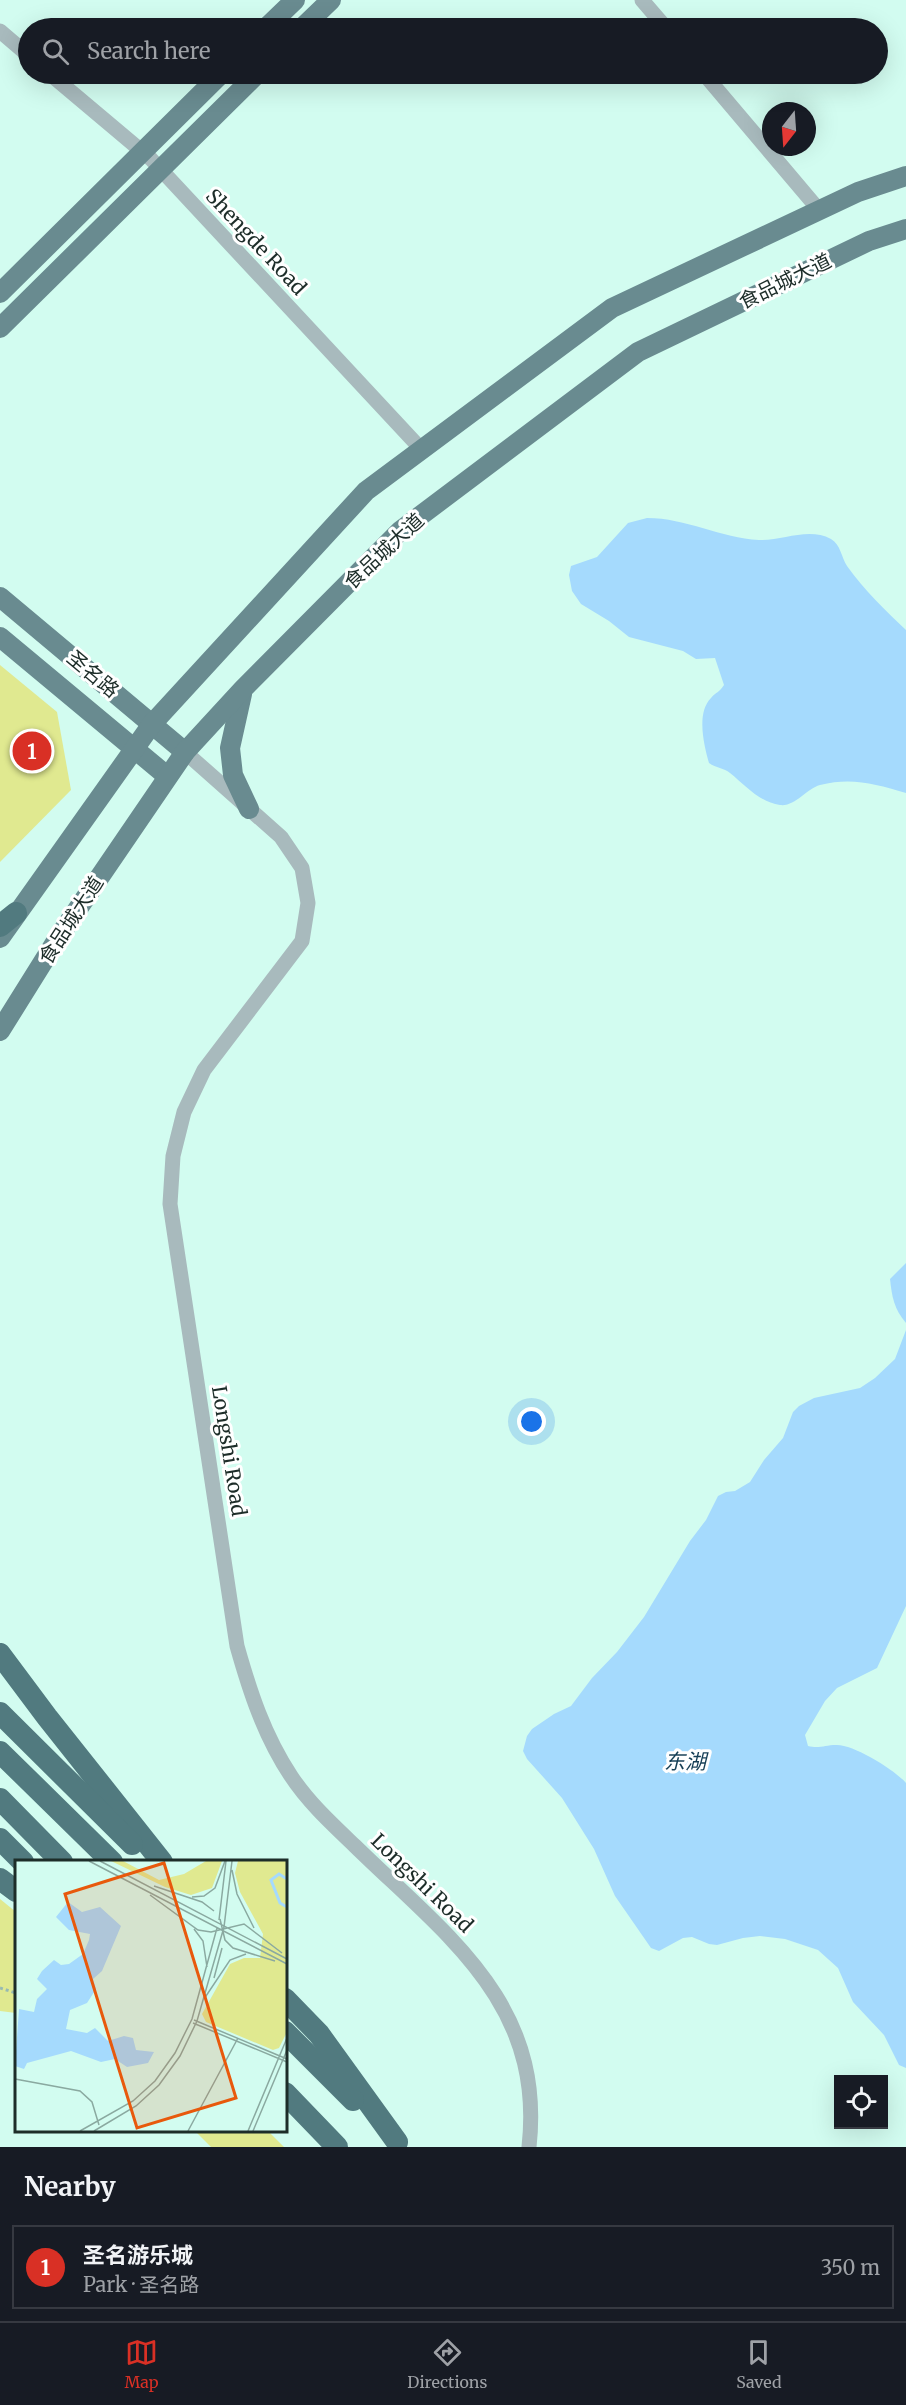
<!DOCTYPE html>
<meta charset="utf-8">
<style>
:root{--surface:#171b24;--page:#20242c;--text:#f1f3f6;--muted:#9ea1a6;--line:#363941;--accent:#d93025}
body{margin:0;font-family:Merriweather,"Noto Sans SC",serif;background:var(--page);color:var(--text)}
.controls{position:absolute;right:18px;bottom:18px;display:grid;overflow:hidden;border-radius:0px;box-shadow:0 6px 24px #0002}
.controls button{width:54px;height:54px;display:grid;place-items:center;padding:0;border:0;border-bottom:2px solid var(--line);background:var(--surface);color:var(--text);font:30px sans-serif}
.compass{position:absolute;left:762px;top:102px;width:54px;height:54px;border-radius:50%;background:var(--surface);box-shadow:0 6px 24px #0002;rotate:197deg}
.you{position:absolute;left:532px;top:1422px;width:21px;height:21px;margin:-15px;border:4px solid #fff;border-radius:50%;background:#1a73e8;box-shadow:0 0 0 9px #1a73e833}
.badge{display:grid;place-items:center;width:39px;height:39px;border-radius:50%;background:var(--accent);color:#fff;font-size:20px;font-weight:700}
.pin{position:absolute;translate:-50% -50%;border:3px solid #fff;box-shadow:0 2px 6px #0006}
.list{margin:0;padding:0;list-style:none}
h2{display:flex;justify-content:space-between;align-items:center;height:78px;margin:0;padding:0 24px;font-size:26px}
h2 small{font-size:20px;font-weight:400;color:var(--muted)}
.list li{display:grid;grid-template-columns:39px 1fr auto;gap:18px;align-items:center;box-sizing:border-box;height:84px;margin:0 12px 12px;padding:0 12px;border:2px solid var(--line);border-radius:0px}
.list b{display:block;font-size:22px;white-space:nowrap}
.list p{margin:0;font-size:20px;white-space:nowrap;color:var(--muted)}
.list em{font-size:20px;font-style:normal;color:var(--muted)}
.icon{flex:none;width:33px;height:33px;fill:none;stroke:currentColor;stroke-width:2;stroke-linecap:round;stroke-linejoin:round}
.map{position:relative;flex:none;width:906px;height:2147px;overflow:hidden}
.search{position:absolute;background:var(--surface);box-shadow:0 6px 24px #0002;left:18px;right:18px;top:18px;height:66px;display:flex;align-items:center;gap:15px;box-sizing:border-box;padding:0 21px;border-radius:33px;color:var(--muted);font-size:22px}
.sheet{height:174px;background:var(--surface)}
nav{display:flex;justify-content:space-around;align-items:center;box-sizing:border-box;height:84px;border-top:2px solid var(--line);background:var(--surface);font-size:16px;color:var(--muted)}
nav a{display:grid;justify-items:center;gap:3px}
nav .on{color:var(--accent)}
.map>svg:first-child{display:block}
</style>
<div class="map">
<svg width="906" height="2147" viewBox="0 0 906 2147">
<rect width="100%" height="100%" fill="#d2fcf0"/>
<!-- green -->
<g fill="#e0e990">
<polygon points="0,665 57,712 71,790 0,862"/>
<polygon points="0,1899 16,1912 16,2013 0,2011"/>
<polygon points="195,2131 268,2131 284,2147 211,2147"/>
</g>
<!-- water -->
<g fill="#a5dafd">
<path d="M647 518C686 518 721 538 759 540 783 541 808 527 831 539 841 545 841 557 847 566 864 590 885 610 906 630V793C875 784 852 777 820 785 806 789 795 807 780 805 759 802 745 785 730 773 724 768 716 768 709 763 704 745 696 713 711 698 716 692 719 693 724 685L715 658 696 659 683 651 629 637 609 621 581 604 572 591 569 575 571 566 597 557 628 523Z"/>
<path d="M906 1263V1323C894 1309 892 1297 890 1279Z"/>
<path d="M906 1330V1606L877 1668 837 1688 825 1701 805 1735 808 1746C819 1749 825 1745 836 1745 853 1744 895 1770 906 1783V2068L899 2065 884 2035 853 2002 838 1968 818 1950 785 1939 760 1936 743 1938 717 1945 709 1944 692 1937 683 1938 659 1951 651 1948 615 1896 594 1849 562 1798 527 1759 523 1751 527 1736 532 1729 554 1714 571 1706 592 1678 617 1652 644 1617 690 1541 706 1520 718 1496 726 1492 735 1491 750 1482 764 1460 783 1438 793 1412 799 1406 814 1398 860 1388 875 1378 895 1359Z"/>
</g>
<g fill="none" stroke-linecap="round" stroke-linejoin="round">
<!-- path -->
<polyline stroke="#98bab1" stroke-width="3" stroke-dasharray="3 3" stroke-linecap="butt" points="0,1988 16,1993"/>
<!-- minor -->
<g stroke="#a8babd" stroke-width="15">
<polyline points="642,0 666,28"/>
<polyline points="0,31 28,55"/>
<polyline points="50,74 151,159 422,450"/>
<polyline points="704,74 819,210"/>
<path d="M185 752 281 837 302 868 308 903 302 941 204 1070 184 1112 173 1156 170 1204 237 1646C250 1692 264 1735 291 1776 308 1802 332 1824 355 1846 447 1936 545 2003 529 2147"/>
</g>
<!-- major -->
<g stroke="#698b90" stroke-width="20">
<polyline points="266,28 295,0"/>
<polyline points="302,28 331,0"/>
<polyline points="0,293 221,74"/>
<polyline points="0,328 257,74"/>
<polyline points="0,597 185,752"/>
<polyline points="0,637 167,776"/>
<polyline points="242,694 230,748 233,775 249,809"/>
<polyline points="0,938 152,724 366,491 612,308 858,192 906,176"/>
<polyline points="0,1031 58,938 185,752 243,689 400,531 638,352 869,241 906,229"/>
</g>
<!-- highway -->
<g stroke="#517a7f" stroke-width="22">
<polyline points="0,926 16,913"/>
<polyline points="0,1654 47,1717 162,1862"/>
<polyline points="0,1713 132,1844"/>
<polyline points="0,1752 112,1862"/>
<polyline points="0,1799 62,1862"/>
<polyline points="0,1839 23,1862"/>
<polyline points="0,1879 16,1891"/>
<polyline points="285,1999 319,2034 397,2142"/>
<polyline points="285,2032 353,2100"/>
<polyline points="285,2093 337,2147"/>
</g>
</g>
<g text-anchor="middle" stroke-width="6" stroke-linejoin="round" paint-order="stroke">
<!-- street labels -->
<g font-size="20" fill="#1d2d29" stroke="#fff">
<text transform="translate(256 242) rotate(47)" y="7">Shengde Road</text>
<text transform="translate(785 281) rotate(-26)" y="7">食品城大道</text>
<text transform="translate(384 551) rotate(-43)" y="7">食品城大道</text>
<text transform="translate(93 674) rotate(40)" y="7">圣名路</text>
<text transform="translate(71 920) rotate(-57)" y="7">食品城大道</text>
<text transform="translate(229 1451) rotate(81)" y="7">Longshi Road</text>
<text transform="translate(422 1883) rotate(44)" y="7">Longshi Road</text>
</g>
<!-- water labels -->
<g font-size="21" font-style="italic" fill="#153e55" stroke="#fff">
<text x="685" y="1769">东湖</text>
</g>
</g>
<!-- overview -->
<g transform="translate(15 1860)">
<rect width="272" height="272" fill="#d2fcf0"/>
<path d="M96 1H108L144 20 169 14 191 1H207L197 28 176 35 150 27ZM223 1H271L272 172 264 188 258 190 191 162 187 154 215 104 229 98H245L248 74 225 32 220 13Z" fill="#e0e990"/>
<path d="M53 42 67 52 85 47 106 66 87 111 78 119 81 129 72 143 55 150 51 169 72 173 80 168 93 181 109 176 118 178 121 190 139 192 133 203 112 207 100 199 86 202 56 191 12 203 9 209 0 206 4 149 19 152 22 139 32 129 22 119 27 111 39 100 46 105 54 104 68 94 74 80 75 74 54 70 41 57Z" fill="#a5dafd"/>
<path fill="none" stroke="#a5dafd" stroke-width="3" d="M272 19 264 14 256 20 265 43 272 47"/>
<path fill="none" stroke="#8aa9a0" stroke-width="1.5" d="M74 1 272 104M85 1 272 99M217 10 222 34 239 68M139 26 187 42 199 51M135 35 183 70 196 72 229 64 267 93M177 37 189 36 200 28 210 1M205 59 210 80 218 88 260 101M204 60 211 1M179 69 188 81 192 107M199 118 207 88M189 139 215 100 231 94M179 160 272 199M178 163 272 202M0 219 65 231 77 242 84 265M65 271 118 241 140 221 160 193 177 159 202 68M79 271 121 246 144 225 165 196 182 161 209 67 217 1M173 271 223 178M233 271 272 178M238 271 272 190"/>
<path fill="#e8590c" fill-opacity="0.15" stroke="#e8590c" stroke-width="3" d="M149 3 221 238 122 268 50 34Z"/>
<rect width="272" height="272" fill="none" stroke="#1d2d29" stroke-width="3"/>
</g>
</svg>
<div class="controls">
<button><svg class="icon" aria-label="locate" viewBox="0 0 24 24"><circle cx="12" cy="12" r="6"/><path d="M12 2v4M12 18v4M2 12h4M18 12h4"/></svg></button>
</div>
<svg class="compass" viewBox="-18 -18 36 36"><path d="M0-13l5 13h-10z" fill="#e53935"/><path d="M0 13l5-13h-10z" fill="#9ea1a6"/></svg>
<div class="you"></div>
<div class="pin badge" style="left:32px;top:751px">1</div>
<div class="search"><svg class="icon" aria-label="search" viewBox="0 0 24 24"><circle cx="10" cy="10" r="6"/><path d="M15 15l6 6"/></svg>Search here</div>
</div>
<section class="sheet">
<h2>Nearby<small></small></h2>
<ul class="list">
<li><span class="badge">1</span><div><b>圣名游乐城</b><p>Park · 圣名路</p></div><em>350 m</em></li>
</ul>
</section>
<nav>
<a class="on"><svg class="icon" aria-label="map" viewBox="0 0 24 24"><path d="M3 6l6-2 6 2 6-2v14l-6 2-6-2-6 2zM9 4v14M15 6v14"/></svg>Map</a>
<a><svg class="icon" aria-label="directions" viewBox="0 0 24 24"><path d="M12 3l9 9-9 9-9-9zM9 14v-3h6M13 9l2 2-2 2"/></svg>Directions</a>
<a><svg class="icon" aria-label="saved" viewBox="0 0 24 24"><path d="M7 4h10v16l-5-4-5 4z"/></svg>Saved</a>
</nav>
